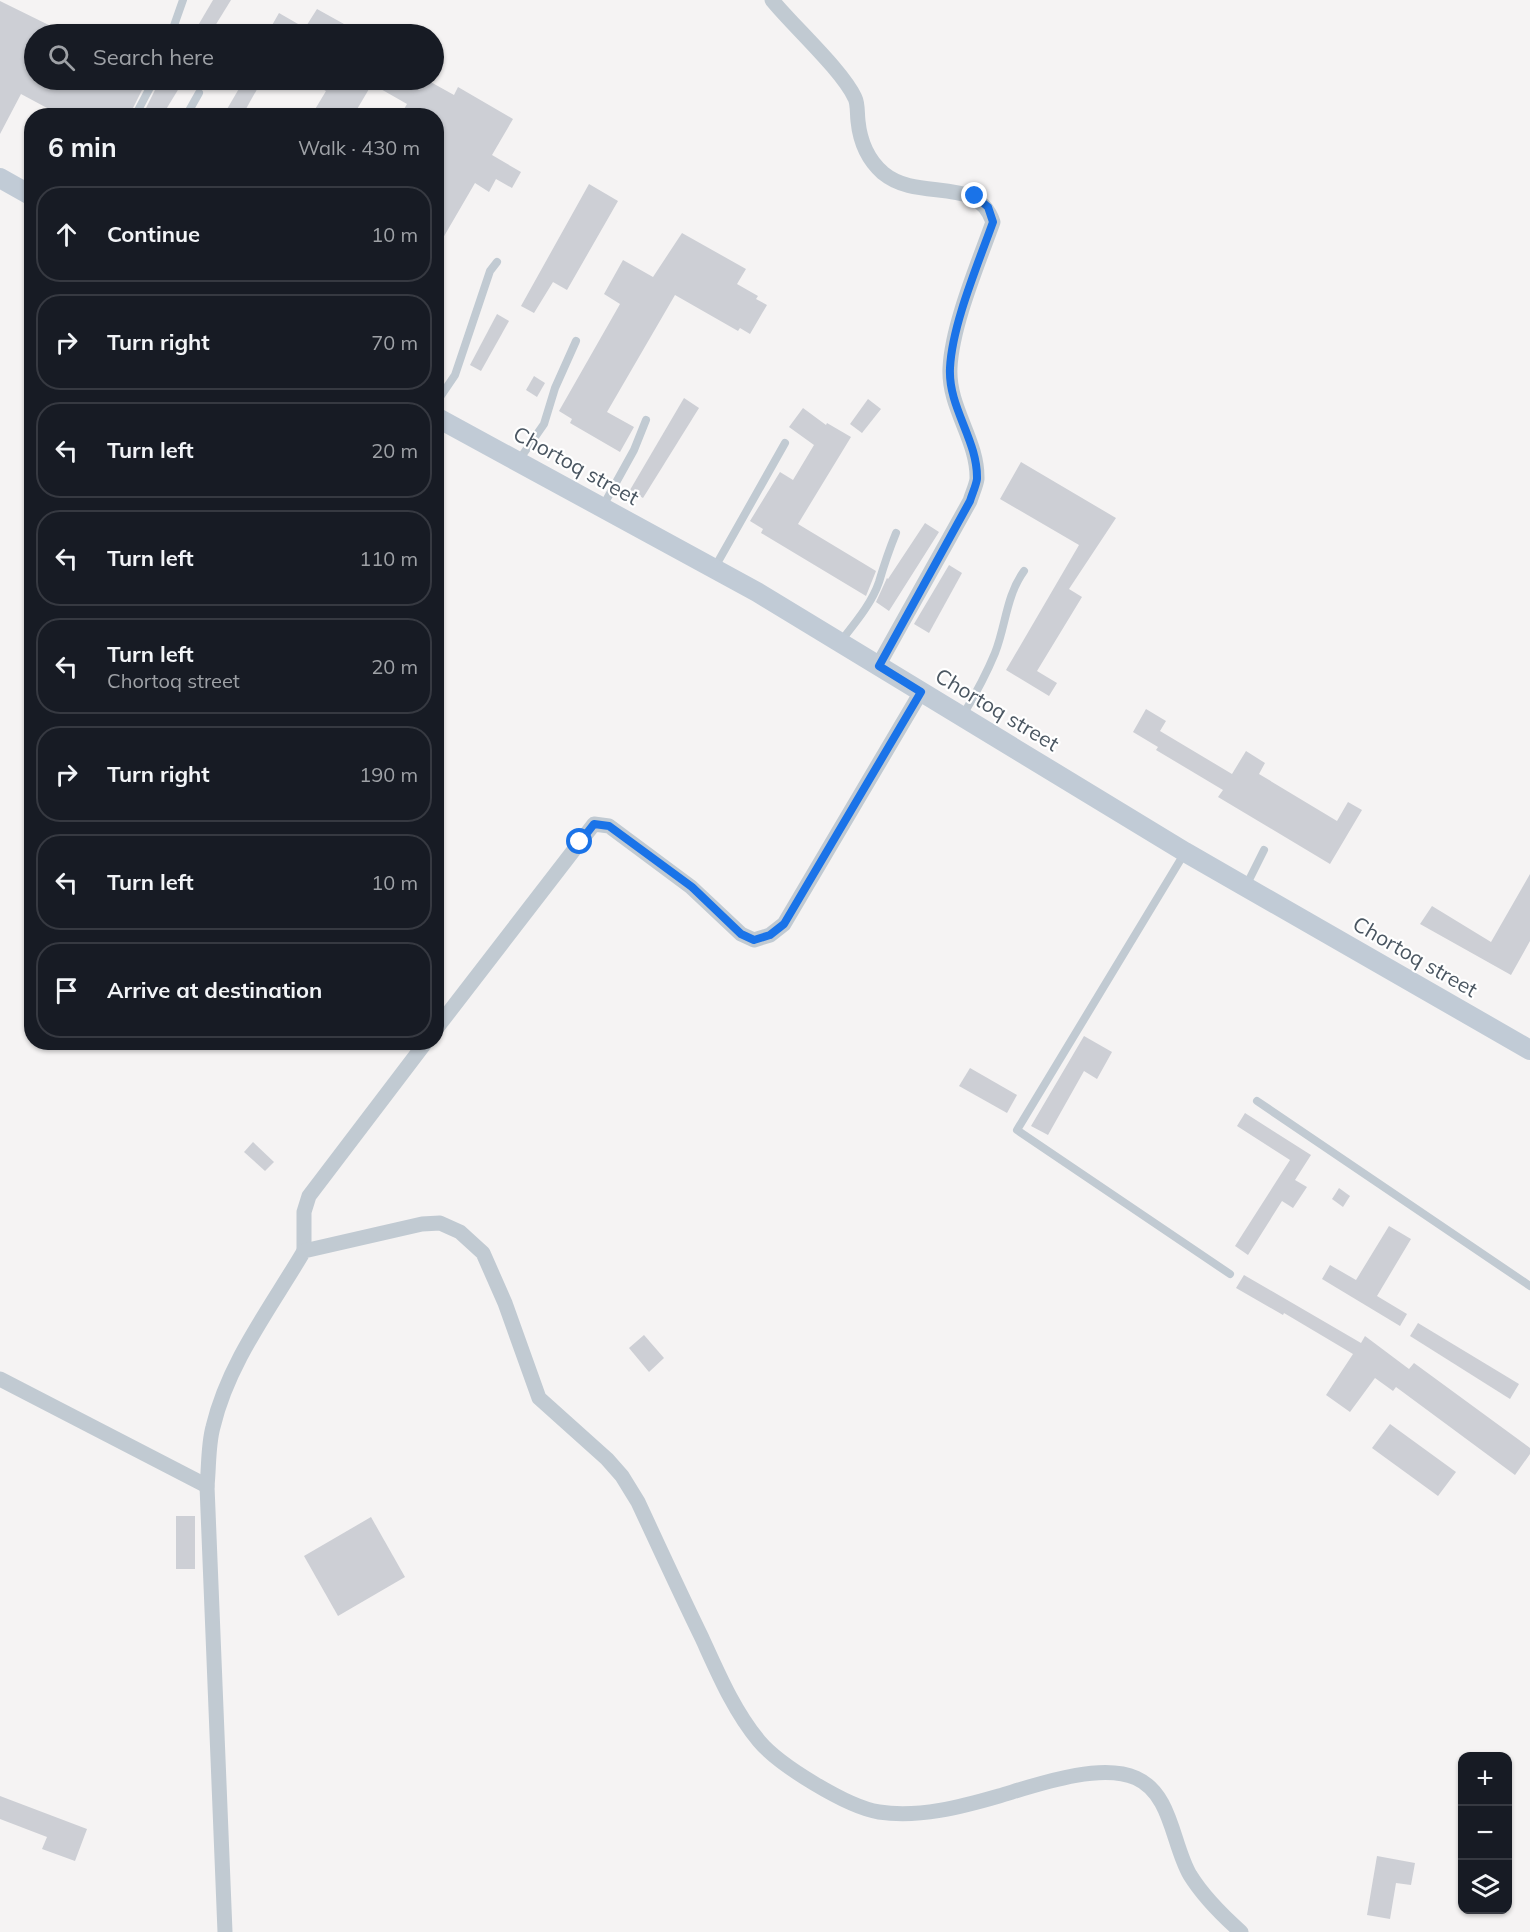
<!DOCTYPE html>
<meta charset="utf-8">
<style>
:root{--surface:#171b24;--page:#20242c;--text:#f1f3f6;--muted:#9ea1a6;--line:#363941}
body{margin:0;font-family:Mulish,sans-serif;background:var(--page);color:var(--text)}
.controls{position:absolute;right:18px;bottom:18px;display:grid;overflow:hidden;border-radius:12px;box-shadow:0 2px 4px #0004}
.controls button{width:54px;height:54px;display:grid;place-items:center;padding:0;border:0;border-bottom:2px solid var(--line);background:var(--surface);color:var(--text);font:30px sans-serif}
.stop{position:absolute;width:18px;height:18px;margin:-14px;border:4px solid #1a73e8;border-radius:50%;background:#fff}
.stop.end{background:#1a73e8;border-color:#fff;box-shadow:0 2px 6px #0008}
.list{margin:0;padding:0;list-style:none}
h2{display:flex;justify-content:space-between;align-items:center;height:78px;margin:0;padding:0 24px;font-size:26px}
h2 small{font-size:20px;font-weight:400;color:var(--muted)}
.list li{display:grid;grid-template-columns:39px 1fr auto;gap:18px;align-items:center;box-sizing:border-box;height:96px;margin:0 12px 12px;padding:0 12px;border:2px solid var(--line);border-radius:24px}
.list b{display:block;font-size:22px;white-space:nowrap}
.list p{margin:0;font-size:20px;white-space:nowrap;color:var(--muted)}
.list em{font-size:20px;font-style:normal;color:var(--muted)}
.icon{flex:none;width:33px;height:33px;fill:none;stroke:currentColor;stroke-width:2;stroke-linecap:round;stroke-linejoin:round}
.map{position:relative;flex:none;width:1530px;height:1932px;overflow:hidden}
.search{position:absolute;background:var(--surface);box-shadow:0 2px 4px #0004;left:24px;top:24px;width:420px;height:66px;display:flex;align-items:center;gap:15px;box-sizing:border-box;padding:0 21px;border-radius:33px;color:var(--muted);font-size:22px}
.panel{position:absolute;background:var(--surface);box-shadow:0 2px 4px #0004;left:24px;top:108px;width:420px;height:942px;border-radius:24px}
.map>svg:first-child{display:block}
</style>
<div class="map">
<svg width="1530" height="1932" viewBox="0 0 1530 1932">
<rect width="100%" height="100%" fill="#f5f3f3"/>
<!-- building -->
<g fill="#cdcfd5">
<polygon points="213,0 231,0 210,34 193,34"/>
<polygon points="0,1 67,34 34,34 34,80 147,80 129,116 62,116 21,94 0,134"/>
<polygon points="317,9 362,34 267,34 279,13 305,28"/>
<polygon points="160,80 184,80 162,116 142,116"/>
<polygon points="244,80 251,80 260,84 242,116 223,116"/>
<polygon points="306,80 427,80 454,95 458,87 513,119 492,155 521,172 512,188 496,179 489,192 475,183 436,250 436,116 400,116 407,104 372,84 353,116 311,116 326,91"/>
<polygon points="589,184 618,201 567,290 553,282 534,313 521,306"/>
<polygon points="682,233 746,269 737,284 758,296 756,299 767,305 750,334 740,328 738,331 675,295 607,412 634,427 620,452 570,423 572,419 559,411 620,304 604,294 623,260 653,277"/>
<polygon points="497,314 509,321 481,371 470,365"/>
<polygon points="534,376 545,383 537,397 526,390"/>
<polygon points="684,398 699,408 643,498 630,490"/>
<polygon points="868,399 881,409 862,433 850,424"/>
<polygon points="803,408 826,425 827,423 851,437 798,524 876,571 866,596 761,533 763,529 750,521 780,472 793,480 814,445 789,427"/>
<polygon points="1021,462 1116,518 1069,589 1082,597 1037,671 1057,683 1049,696 1006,670 1079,545 1000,499"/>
<polygon points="925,523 939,532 889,611 876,602 887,578 888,579"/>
<polygon points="949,565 962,573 929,633 914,624"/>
<polygon points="1146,709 1166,721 1160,731 1232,774 1246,751 1265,763 1259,774 1337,821 1348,802 1362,810 1330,864 1218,797 1223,790 1156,750 1158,747 1133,732"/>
<polygon points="1530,874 1530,941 1511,975 1420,924 1432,906 1491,942"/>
<polygon points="1084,1036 1112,1052 1097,1079 1084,1071 1048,1135 1031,1126"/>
<polygon points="970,1068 1017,1095 1007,1113 959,1086"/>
<polygon points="1245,1113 1311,1155 1295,1180 1307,1187 1293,1208 1282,1201 1248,1255 1235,1246 1290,1160 1237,1126"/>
<polygon points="253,1142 274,1162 265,1171 244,1152"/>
<polygon points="1339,1188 1350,1196 1343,1207 1332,1199"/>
<polygon points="1389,1226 1411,1239 1377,1296 1407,1314 1400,1326 1322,1279 1330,1265 1356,1280"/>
<polygon points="1244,1275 1361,1343 1365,1336 1409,1369 1414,1363 1530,1448 1530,1454 1515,1475 1396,1387 1393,1391 1375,1378 1350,1412 1326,1395 1353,1354 1284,1313 1283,1315 1236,1288"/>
<polygon points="1418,1323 1519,1384 1510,1399 1410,1336"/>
<polygon points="644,1335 664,1358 649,1372 629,1348"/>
<polygon points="1390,1424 1456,1472 1438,1496 1372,1448"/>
<rect x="176" y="1516" width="19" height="53"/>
<polygon points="371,1517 405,1577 338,1616 304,1556"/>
<polygon points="0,1796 87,1829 75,1861 42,1849 47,1837 0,1819"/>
<polygon points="1377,1856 1415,1863 1411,1885 1396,1883 1390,1919 1367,1915"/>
</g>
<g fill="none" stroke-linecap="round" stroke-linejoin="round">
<!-- service -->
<g stroke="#c1cad2" stroke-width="8">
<polyline points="171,34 183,0"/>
<polyline points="135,116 154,80"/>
<polyline points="186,116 199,93"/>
<polyline points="436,403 455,375 490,271 497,262"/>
<polyline points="519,460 544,424 555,388 576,341"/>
<polyline points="603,506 634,450 646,420"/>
<polyline points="715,567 785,443"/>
<path d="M841 641C855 623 872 603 879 582 884 565 889 550 896 533"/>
<path d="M963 715C975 695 986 675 995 653 1006 625 1006 596 1024 571"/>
<polyline points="1184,854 1017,1130 1230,1274"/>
<polyline points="1246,886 1264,850"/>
<polyline points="1257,1101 1530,1286"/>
</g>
<!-- minor -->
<g stroke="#c1cad2" stroke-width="15">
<path d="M772 0C793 26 842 70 855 98 858 104 857 113 858 121 860 141 867 159 883 173 919 203 977 174 993 222 978 264 952 325 950 368 948 408 978 440 977 479 976 486 972 494 970 501L878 666"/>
<polyline points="436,1029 594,824 609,826 691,887 741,934 754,940 770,935 784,924 921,692"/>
<polyline points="304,1251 304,1212 309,1196 426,1042"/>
<polyline points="0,1379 207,1486"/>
<path d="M225 1932 207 1486C209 1467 208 1445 213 1427 228 1363 271 1307 304 1251L422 1224 440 1223 460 1232 483 1253 505 1303 539 1398 607 1459 622 1476 638 1502C659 1547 680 1593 702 1638 718 1673 734 1711 759 1741 779 1765 847 1807 879 1812 919 1818 961 1807 999 1796 1036 1785 1100 1762 1136 1778 1172 1794 1172 1844 1190 1875 1203 1896 1223 1916 1241 1932"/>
</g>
<!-- secondary -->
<g stroke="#c1cbd6" stroke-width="20">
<polyline points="0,178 32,196"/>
<polyline points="436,417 757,592 1185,852 1530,1050"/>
</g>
</g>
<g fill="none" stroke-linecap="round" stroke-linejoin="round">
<!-- route -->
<path stroke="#1a73e8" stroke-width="8" d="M580 842 594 824 609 826 692 887 741 934 754 940 770 935 784 924 921 692 879 666 970 501C972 494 976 486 977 479 978 440 948 408 950 368 952 325 978 264 993 222L988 207 975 196"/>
</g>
<g text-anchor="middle" stroke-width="4.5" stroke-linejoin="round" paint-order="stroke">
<!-- street labels -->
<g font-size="21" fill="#4a5661" stroke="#fff">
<text transform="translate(576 466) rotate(29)" y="7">Chortoq street</text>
<text transform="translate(997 710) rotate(31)" y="7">Chortoq street</text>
<text transform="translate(1415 957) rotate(30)" y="7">Chortoq street</text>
</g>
</g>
</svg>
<div class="controls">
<button>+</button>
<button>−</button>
<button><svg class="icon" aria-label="layers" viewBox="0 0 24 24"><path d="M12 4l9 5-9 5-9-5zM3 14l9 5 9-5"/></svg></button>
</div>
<div class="stop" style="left:580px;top:842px"></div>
<div class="stop end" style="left:975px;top:196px"></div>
<div class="search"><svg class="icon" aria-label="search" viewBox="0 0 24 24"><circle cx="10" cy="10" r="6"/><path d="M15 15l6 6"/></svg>Search here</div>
<section class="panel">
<h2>6 min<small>Walk · 430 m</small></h2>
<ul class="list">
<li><svg class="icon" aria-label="ahead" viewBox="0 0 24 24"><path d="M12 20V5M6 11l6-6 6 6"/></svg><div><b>Continue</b></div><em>10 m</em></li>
<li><svg class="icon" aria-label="right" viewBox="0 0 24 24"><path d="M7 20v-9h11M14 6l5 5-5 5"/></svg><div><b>Turn right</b></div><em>70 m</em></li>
<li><svg class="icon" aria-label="left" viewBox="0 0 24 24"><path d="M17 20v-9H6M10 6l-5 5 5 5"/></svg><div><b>Turn left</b></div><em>20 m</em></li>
<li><svg class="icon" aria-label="left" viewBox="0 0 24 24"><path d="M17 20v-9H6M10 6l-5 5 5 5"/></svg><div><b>Turn left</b></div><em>110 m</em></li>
<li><svg class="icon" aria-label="left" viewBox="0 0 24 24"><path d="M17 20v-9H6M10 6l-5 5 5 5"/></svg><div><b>Turn left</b><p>Chortoq street</p></div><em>20 m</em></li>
<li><svg class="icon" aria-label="right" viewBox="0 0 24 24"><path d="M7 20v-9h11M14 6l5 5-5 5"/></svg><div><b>Turn right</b></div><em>190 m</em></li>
<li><svg class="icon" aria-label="left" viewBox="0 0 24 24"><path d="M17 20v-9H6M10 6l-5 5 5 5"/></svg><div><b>Turn left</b></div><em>10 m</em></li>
<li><svg class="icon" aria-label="arrive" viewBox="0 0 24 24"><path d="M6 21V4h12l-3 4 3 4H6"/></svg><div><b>Arrive at destination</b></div></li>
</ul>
</section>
</div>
